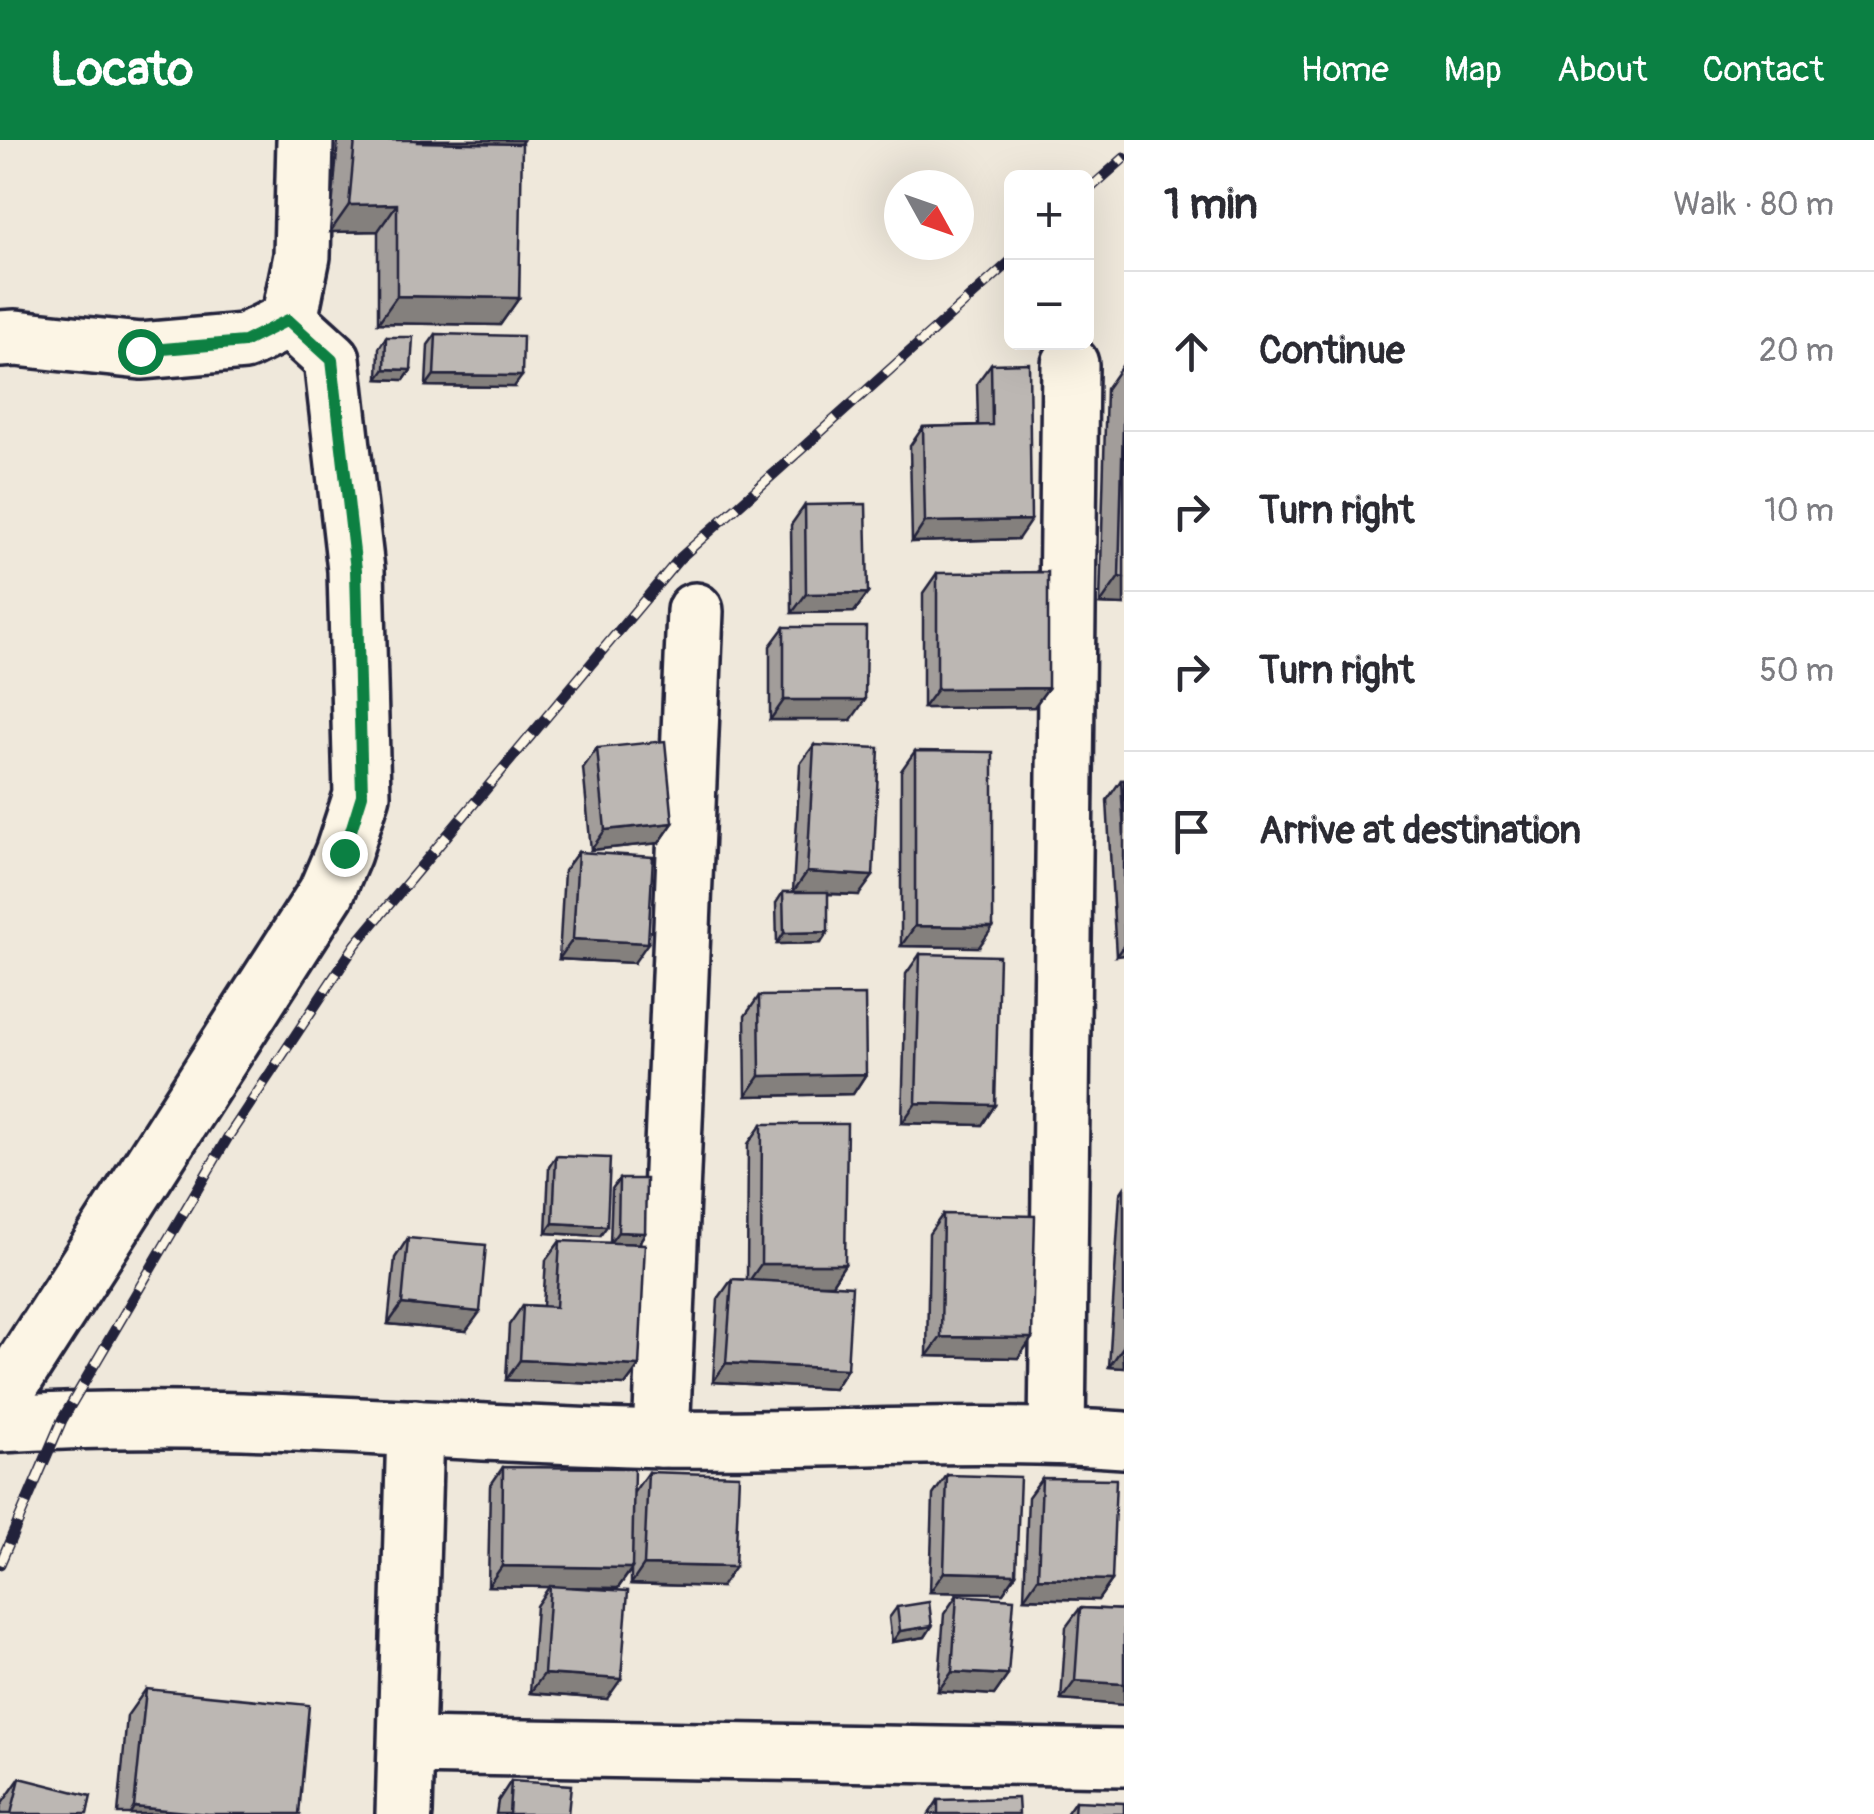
<!DOCTYPE html>
<meta charset="utf-8">
<style>
:root{--surface:#fff;--page:#f7f7f7;--text:#2b2b33;--muted:#7c7c81;--line:#e1e1e2;--accent:#0b8043}
body{margin:0;font-family:Pangolin,sans-serif;background:var(--page);color:var(--text)}
.controls{position:absolute;right:30px;top:30px;display:grid;overflow:hidden;border-radius:15px;box-shadow:0 10px 40px #0002}
.controls button{width:90px;height:90px;display:grid;place-items:center;padding:0;border:0;border-bottom:2px solid var(--line);background:var(--surface);color:var(--text);font:50px sans-serif}
.compass{position:absolute;left:884px;top:30px;width:90px;height:90px;border-radius:50%;background:var(--surface);box-shadow:0 10px 40px #0002;rotate:130deg}
.stop{position:absolute;width:30px;height:30px;margin:-22px;border:8px solid #0b8043;border-radius:50%;background:#fff}
.stop.end{background:#0b8043;border-color:#fff;box-shadow:0 2px 10px #0008}
.list{margin:0;padding:0;list-style:none}
h2{display:flex;justify-content:space-between;align-items:center;height:130px;margin:0;padding:0 40px;font-size:42px}
h2 small{font-size:32px;font-weight:400;color:var(--muted)}
.list li{display:grid;grid-template-columns:65px 1fr auto;gap:30px;align-items:center;box-sizing:border-box;height:160px;padding:0 40px;border-top:2px solid var(--line)}
.list b{display:block;font-size:38px;white-space:nowrap}
.list em{font-size:32px;font-style:normal;color:var(--muted)}
.icon{flex:none;width:55px;height:55px;fill:none;stroke:currentColor;stroke-width:2;stroke-linecap:round;stroke-linejoin:round}
.map{position:relative;flex:none;width:1124px;height:1674px;overflow:hidden}
header{display:flex;align-items:center;gap:60px;box-sizing:border-box;height:140px;padding:0 50px;background:var(--accent);color:#fff}
header strong{font-size:48px}
nav{display:flex;gap:55px;margin-inline-start:auto;font-size:35px}
main{display:flex}
aside{flex:1;background:var(--surface)}
.map>svg:first-child{display:block}
</style>
<header>
<strong>Locato</strong>
<nav><a>Home</a><a>Map</a><a>About</a><a>Contact</a></nav>
</header>
<main>
<div class="map">
<svg width="1124" height="1674" viewBox="0 0 1124 1674">
<rect width="100%" height="100%" fill="#efe8db"/>
<filter id="ink" filterUnits="userSpaceOnUse"><feTurbulence type="fractalNoise" baseFrequency=".01" numOctaves="2"/><feDisplacementMap in="SourceGraphic" scale="20" xChannelSelector="R" yChannelSelector="G"/><feConvolveMatrix kernelMatrix="1 2 1 2 8 2 1 2 1" color-interpolation-filters="sRGB"/></filter>
<g filter="url(#ink)">
<g fill="none" stroke-linecap="round" stroke-linejoin="round">
<defs>
<g id="minor">
<polyline points="289,180 302,116 305,0"/>
<polyline points="0,199 16,198 141,211 244,202 289,180 332,219 356,430 362,655 343,713 326,753 0,1261"/>
<polyline points="1057,1295 1070,224"/>
<polyline points="661,1299 695,471"/>
<polyline points="407,1606 1124,1618"/>
<polyline points="404,1674 415,1288"/>
</g>
<path id="tertiary" d="M0 1284C220 1270 441 1294 661 1299 815 1302 970 1289 1124 1300"/>
</defs>
<!-- minor casing -->
<use href="#minor" stroke="#22223b" stroke-width="62"/>
<!-- tertiary casing -->
<use href="#tertiary" stroke="#22223b" stroke-width="62"/>
<!-- minor -->
<use href="#minor" stroke="#fcf5e5" stroke-width="55"/>
<!-- tertiary -->
<use href="#tertiary" stroke="#fcf5e5" stroke-width="55"/>
<defs>
<g id="rail">
<polyline points="1086,52 1124,18"/>
<polyline points="0,1424 62,1280 228,997 356,804 679,419 1012,120"/>
</g>
</defs>
<!-- rail casing -->
<use href="#rail" stroke="#22223b" stroke-width="11"/>
<!-- rail -->
<use href="#rail" stroke="#fcf5e5" stroke-width="8" stroke-dasharray="22" stroke-linecap="butt"/>
</g>
<!-- wall -->
<g fill="#a29d9a" stroke="#22223b" stroke-width="2.5">
<polygon points="338,0 523,0 520,4 519,158 500,185 378,183 378,91 330,92"/>
<polygon points="436,194 514,247 426,246 428,205"/>
<polygon points="386,197 411,230 404,240 378,239 379,208"/>
<polygon points="1124,223 1124,465 1100,464 1106,249"/>
<polygon points="991,224 1018,399 912,402 910,306 923,287 978,285 977,243"/>
<polygon points="805,365 868,453 854,472 792,473 791,385"/>
<polygon points="937,433 1048,548 1034,567 923,568 923,453"/>
<polygon points="784,487 851,580 770,580 770,506"/>
<polygon points="814,605 859,755 828,754 821,803 777,804 776,763 783,752 793,752 800,624"/>
<polygon points="597,608 673,683 659,703 591,710 583,628"/>
<polygon points="915,611 979,807 901,806 901,631"/>
<polygon points="1121,640 1124,640 1124,815 1116,816 1107,660"/>
<polygon points="578,712 634,823 559,819 564,731"/>
<polygon points="920,814 995,965 982,985 902,983 906,834"/>
<polygon points="759,856 866,934 853,954 746,956 745,876"/>
<polygon points="762,984 845,1124 832,1144 847,1229 834,1249 713,1242 718,1159 732,1139 747,1140 748,1004"/>
<polygon points="556,1016 600,1096 546,1093 549,1027"/>
<polygon points="619,1039 645,1093 638,1104 610,1103 612,1049"/>
<polygon points="1124,1048 1124,1228 1109,1227 1120,1054"/>
<polygon points="943,1074 1032,1198 1018,1218 927,1216 929,1094"/>
<polygon points="408,1098 466,1191 388,1184 395,1118"/>
<polygon points="560,1101 639,1226 625,1245 506,1240 509,1185 523,1165 543,1166 546,1120"/>
<polygon points="503,1327 634,1352 648,1332 721,1447 631,1444 631,1430 618,1448 562,1447 607,1559 530,1553 536,1466 549,1447 488,1446 490,1346"/>
<polygon points="947,1335 1016,1434 1003,1453 930,1452 933,1355"/>
<polygon points="1042,1338 1112,1440 1098,1460 1024,1458 1028,1357"/>
<polygon points="957,1455 1008,1535 994,1555 938,1551 944,1474"/>
<polygon points="897,1467 932,1486 925,1497 892,1502 889,1478"/>
<polygon points="1080,1468 1124,1470 1124,1565 1061,1560 1066,1487"/>
<polygon points="146,1549 299,1674 118,1674 127,1576"/>
<polygon points="20,1638 87,1674 0,1674 1,1665"/>
<polygon points="511,1641 568,1674 496,1674 498,1661"/>
<polygon points="938,1660 1019,1674 929,1674"/>
<polygon points="1075,1661 1124,1674 1066,1674"/>
</g>
<!-- shaded-wall -->
<g fill="#84807d" stroke="#22223b" stroke-width="2.5">
<polygon points="422,0 523,0 514,13 412,14"/>
<polygon points="397,64 378,91 330,92 349,65"/>
<polygon points="397,156 519,158 500,185 378,183"/>
<polygon points="385,229 411,230 404,240 378,239"/>
<polygon points="434,235 522,236 514,247 426,246"/>
<polygon points="1031,380 1018,399 912,402 925,382"/>
<polygon points="1119,437 1124,438 1124,465 1100,464"/>
<polygon points="868,453 854,472 792,473 806,454"/>
<polygon points="1048,548 1034,567 923,568 937,549"/>
<polygon points="784,560 865,560 851,580 770,580"/>
<polygon points="673,683 659,703 591,710 605,690"/>
<polygon points="807,732 873,736 859,755 793,752"/>
<polygon points="915,786 993,787 979,807 901,806"/>
<polygon points="828,792 821,803 777,804 784,793"/>
<polygon points="573,799 648,803 634,823 559,819"/>
<polygon points="1124,805 1124,815 1116,816"/>
<polygon points="866,934 853,954 746,956 760,936"/>
<polygon points="916,963 995,965 982,985 902,983"/>
<polygon points="553,1083 607,1086 600,1096 546,1093"/>
<polygon points="618,1092 645,1093 638,1104 610,1103"/>
<polygon points="761,1124 845,1124 832,1144 747,1144"/>
<polygon points="402,1164 480,1172 466,1191 388,1184"/>
<polygon points="941,1197 1032,1198 1018,1218 927,1216"/>
<polygon points="1123,1207 1124,1228 1109,1227"/>
<polygon points="520,1220 639,1226 625,1245 506,1240"/>
<polygon points="726,1223 847,1229 834,1249 713,1242"/>
<polygon points="644,1425 735,1427 721,1447 631,1444"/>
<polygon points="502,1426 632,1428 618,1448 488,1446"/>
<polygon points="944,1432 1016,1434 1003,1453 930,1452"/>
<polygon points="1038,1438 1112,1440 1098,1460 1024,1458"/>
<polygon points="932,1486 925,1497 892,1502 900,1491"/>
<polygon points="952,1532 1008,1535 994,1555 938,1551"/>
<polygon points="544,1534 621,1539 607,1559 530,1553"/>
<polygon points="1075,1541 1124,1544 1124,1565 1061,1560"/>
<polygon points="134,1667 208,1674 130,1674"/>
</g>
<!-- building -->
<g fill="#bcb7b3" stroke="#22223b" stroke-width="2.5">
<polygon points="355,0 417,0 417,2 522,4 519,158 397,156 397,64 349,65"/>
<polygon points="436,194 523,196 522,236 434,235"/>
<polygon points="386,197 413,197 411,230 385,229"/>
<polygon points="1029,223 1031,380 925,382 923,287 992,285 991,224"/>
<polygon points="1124,243 1124,438 1119,437"/>
<polygon points="866,364 868,453 806,454 805,365"/>
<polygon points="1048,432 1048,548 937,549 937,433"/>
<polygon points="784,487 866,487 865,560 784,560"/>
<polygon points="665,601 673,683 605,690 597,608"/>
<polygon points="814,605 879,608 873,736 807,732"/>
<polygon points="915,611 993,612 993,787 915,786"/>
<polygon points="1121,640 1124,640 1124,694"/>
<polygon points="578,712 653,717 648,803 573,799"/>
<polygon points="783,752 828,752 828,792 784,793"/>
<polygon points="920,814 999,816 995,965 916,963"/>
<polygon points="865,855 866,934 760,936 759,856"/>
<polygon points="762,984 847,984 845,1124 761,1124"/>
<polygon points="556,1016 610,1018 607,1086 553,1083"/>
<polygon points="619,1039 646,1039 645,1093 618,1092"/>
<polygon points="943,1074 1035,1076 1032,1198 941,1197"/>
<polygon points="408,1098 486,1105 480,1172 402,1164"/>
<polygon points="560,1101 645,1104 639,1226 520,1220 523,1165 556,1167"/>
<polygon points="732,1139 852,1146 847,1229 726,1223"/>
<polygon points="503,1327 634,1328 632,1428 502,1426"/>
<polygon points="648,1332 739,1335 735,1427 644,1425"/>
<polygon points="947,1335 1020,1337 1016,1434 944,1432"/>
<polygon points="1042,1338 1116,1339 1112,1440 1038,1438"/>
<polygon points="550,1446 628,1451 621,1539 544,1534"/>
<polygon points="957,1455 1014,1459 1008,1535 952,1532"/>
<polygon points="929,1462 932,1486 900,1491 897,1467"/>
<polygon points="1080,1468 1124,1470 1124,1544 1075,1541"/>
<polygon points="146,1549 309,1565 299,1674 208,1674 134,1667"/>
<polygon points="20,1638 91,1656 87,1674 11,1674"/>
<polygon points="511,1641 571,1645 568,1674 509,1674"/>
<polygon points="1018,1658 1019,1674 938,1674 938,1660"/>
<polygon points="1075,1661 1124,1663 1124,1674 1074,1674"/>
</g>
</g>
<g fill="none" stroke-linecap="round" stroke-linejoin="round" filter="url(#ink)">
<!-- route -->
<polyline stroke="#0b8043" stroke-width="12" points="140,211 244,202 288,180 332,220 356,430 362,655 344,713"/>
</g>
</svg>
<div class="controls">
<button>+</button>
<button>−</button>
</div>
<svg class="compass" viewBox="-18 -18 36 36"><path d="M0-13l5 13h-10z" fill="#e53935"/><path d="M0 13l5-13h-10z" fill="#7c7c81"/></svg>
<div class="stop" style="left:140px;top:211px"></div>
<div class="stop end" style="left:344px;top:713px"></div>
</div>
<aside>
<h2>1 min<small>Walk · 80 m</small></h2>
<ul class="list">
<li><svg class="icon" aria-label="ahead" viewBox="0 0 24 24"><path d="M12 20V5M6 11l6-6 6 6"/></svg><div><b>Continue</b></div><em>20 m</em></li>
<li><svg class="icon" aria-label="right" viewBox="0 0 24 24"><path d="M7 20v-9h11M14 6l5 5-5 5"/></svg><div><b>Turn right</b></div><em>10 m</em></li>
<li><svg class="icon" aria-label="right" viewBox="0 0 24 24"><path d="M7 20v-9h11M14 6l5 5-5 5"/></svg><div><b>Turn right</b></div><em>50 m</em></li>
<li><svg class="icon" aria-label="arrive" viewBox="0 0 24 24"><path d="M6 21V4h12l-3 4 3 4H6"/></svg><div><b>Arrive at destination</b></div></li>
</ul>
</aside>
</main>
